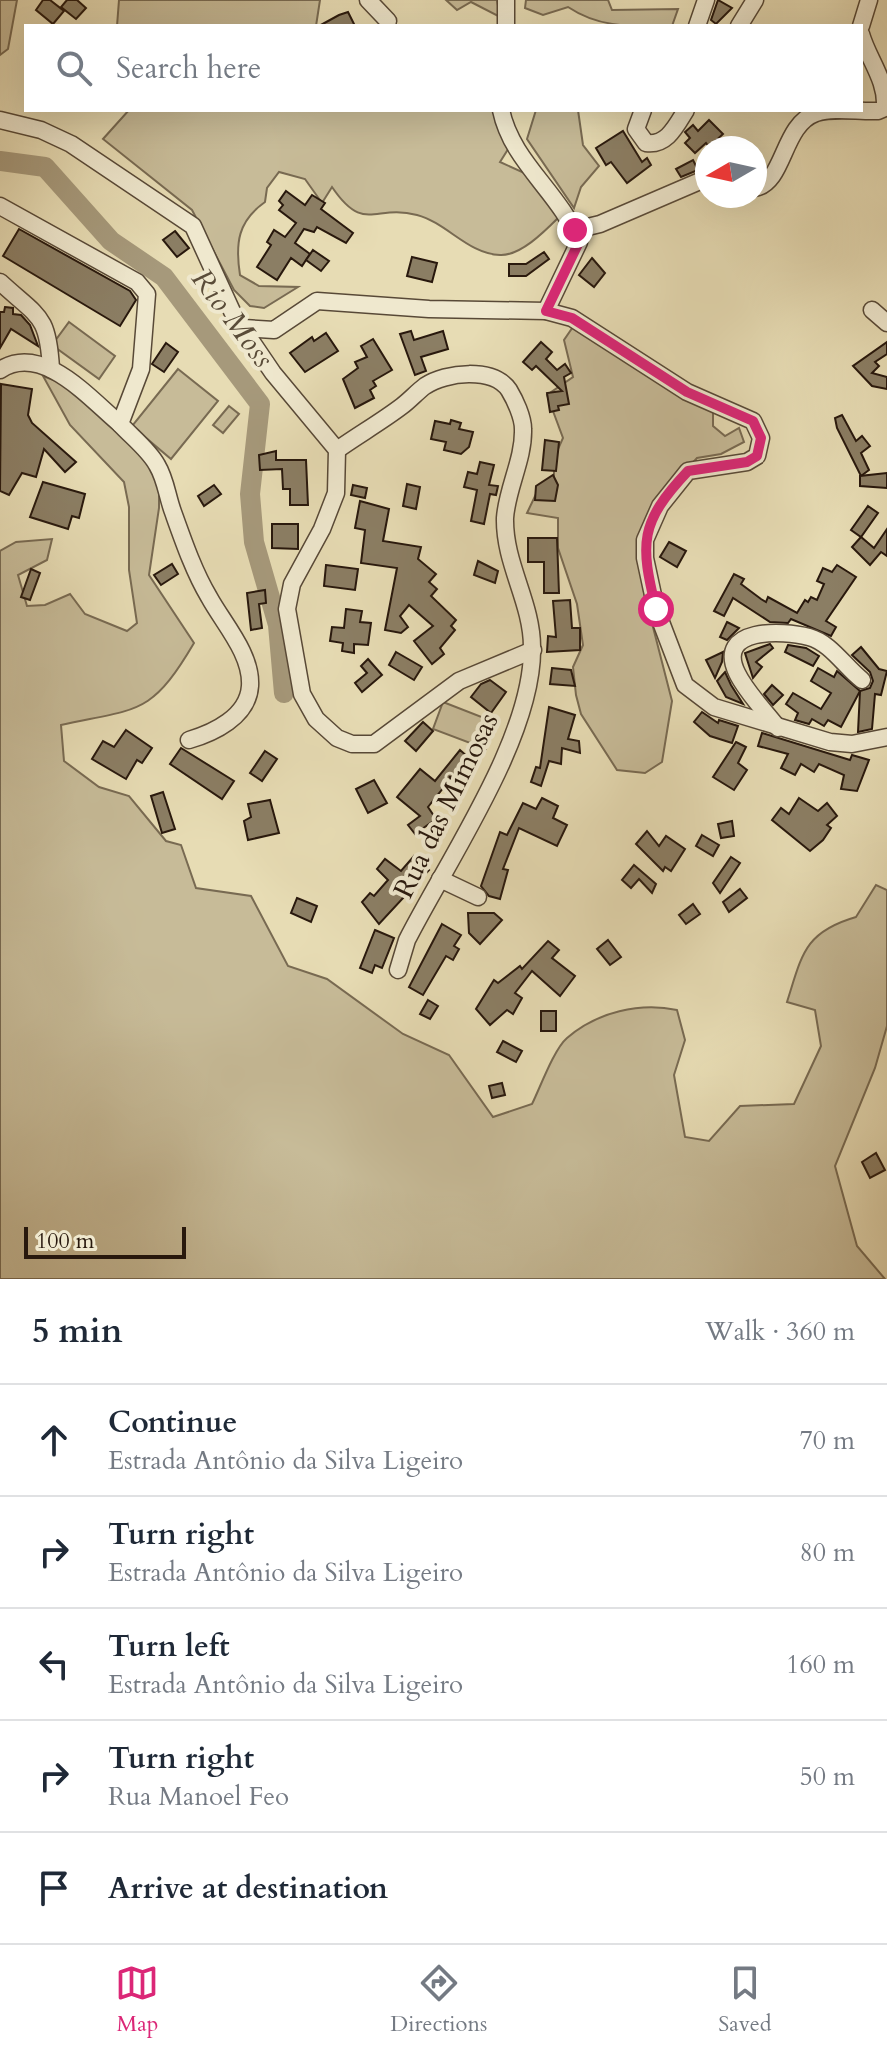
<!DOCTYPE html>
<meta charset="utf-8">
<style>
:root{--surface:#fff;--page:#f2f2f3;--text:#1f2937;--muted:#747a83;--line:#e0e1e3;--accent:#db2777}
body{margin:0;font-family:Cardo,serif;background:var(--page);color:var(--text)}
.compass{position:absolute;left:695px;top:136px;width:72px;height:72px;border-radius:50%;background:var(--surface);box-shadow:0 8px 32px #0002;rotate:261deg}
.scale{position:absolute;left:24px;bottom:20px;width:162px;box-sizing:border-box;padding-left:8px;border:4px solid #28180d;border-top:0;font-size:22px;line-height:28px;white-space:nowrap;color:#28180d;-webkit-text-stroke:6px #efe8ce;paint-order:stroke}
.stop{position:absolute;width:24px;height:24px;margin:-18px;border:6px solid #db2777;border-radius:50%;background:#fff}
.stop.end{background:#db2777;border-color:#fff;box-shadow:0 2px 8px #0008}
.list{margin:0;padding:0;list-style:none}
h2{display:flex;justify-content:space-between;align-items:center;height:104px;margin:0;padding:0 32px;font-size:34px}
h2 small{font-size:26px;font-weight:400;color:var(--muted)}
.list li{display:grid;grid-template-columns:52px 1fr auto;gap:24px;align-items:center;box-sizing:border-box;height:112px;padding:0 32px;border-top:2px solid var(--line)}
.list b{display:block;font-size:30px;white-space:nowrap}
.list p{margin:0;font-size:26px;white-space:nowrap;color:var(--muted)}
.list em{font-size:26px;font-style:normal;color:var(--muted)}
.icon{flex:none;width:44px;height:44px;fill:none;stroke:currentColor;stroke-width:2;stroke-linecap:round;stroke-linejoin:round}
.map{position:relative;flex:none;width:887px;height:1279px;overflow:hidden}
.search{position:absolute;background:var(--surface);box-shadow:0 8px 32px #0002;left:24px;right:24px;top:24px;height:88px;display:flex;align-items:center;gap:20px;box-sizing:border-box;padding:0 28px;border-radius:0px;color:var(--muted);font-size:30px}
.sheet{height:664px;background:var(--surface)}
nav{display:flex;justify-content:space-around;align-items:center;box-sizing:border-box;height:112px;border-top:2px solid var(--line);background:var(--surface);font-size:22px;color:var(--muted)}
nav a{display:grid;justify-items:center;gap:4px}
nav .on{color:var(--accent)}
.map>svg:first-child{display:block}
</style>
<div class="map">
<svg width="887" height="1279" viewBox="0 0 887 1279">
<rect width="100%" height="100%" fill="#e7dcb4"/>
<filter id="stains"><feTurbulence type="fractalNoise" baseFrequency=".0025" numOctaves="4"/><feColorMatrix values="0 0 0 0 .2 0 0 0 0 .09 0 0 0 0 .02 0 0 0 .5 -.17"/></filter>
<radialGradient id="worn" r=".72"><stop offset=".6" stop-color="#630" stop-opacity="0"/><stop offset="1" stop-color="#630" stop-opacity=".3"/></radialGradient>
<!-- green -->
<g fill="#c7bb98" stroke="#786a52" stroke-width="2">
<polygon points="0,0 17,0 8,49 0,55"/>
<polygon points="119,0 320,0 316,26 117,26"/>
<polygon points="446,0 497,0 500,17 471,2 457,10"/>
<path d="M526 0H608L612 10 678 9 672 26C633 26 601 29 568 7L543 15 525 8Z"/>
<path d="M129 110H492L510 146 500 162 531 176 560 216C546 230 521 256 500 255 468 254 447 223 417 215 374 204 364 234 332 187L322 203 305 179 279 172 267 188 265 202C238 221 235 243 240 275L259 286 298 287 264 308 250 306 234 290 192 210 103 139Z"/>
<polygon points="536,110 578,110 583,145 599,166 581,187 574,208 527,139"/>
<polygon points="577,321 713,410 713,426 725,436 739,428 744,442 721,454 697,458 655,505 637,542 644,592 672,701 662,762 645,773 617,770 581,714 576,695 573,667 583,645 577,604 558,548 558,518 527,513 537,492 554,491 554,458 563,438 547,395 573,377 564,340"/>
<polygon points="69,322 115,356 99,379 52,345"/>
<polygon points="178,369 218,401 171,459 132,426"/>
<path d="M43 376 88 393 134 434 159 479V508L149 575 194 643C151 716 139 708 61 725L64 761 99 787 129 796 166 841 181 845 196 888 251 896 288 966 327 979 403 1034 449 1055 493 1117 532 1104C540 1088 554 1049 567 1038 597 1012 640 1002 677 1010L685 1040 674 1075 685 1137 709 1141 740 1106 794 1104 821 1046 815 1010 787 1002C802 955 804 932 856 917L876 885 887 890V1026L875 1068 835 1166 857 1246 885 1279H0V551L16 542 52 539 47 560 18 575 27 606 45 605 70 594 85 614 127 631 137 623 129 570V507L124 482 70 425Z"/>
<polygon points="229,406 239,414 223,433 213,425"/>
<polygon points="443,702 497,723 486,749 433,729"/>
</g>
<g fill="none" stroke-linecap="round" stroke-linejoin="round">
<!-- river -->
<polyline stroke="#a6997b" stroke-width="20" points="0,161 45,167 111,241 164,277 260,404 250,494 254,542 278,625 284,693"/>
</g>
<!-- building -->
<g fill="#8b7e64" stroke="#28180d" stroke-width="2">
<polygon points="43,0 50,0 64,11 53,24 36,10"/>
<polygon points="67,0 77,0 86,8 76,19 61,7"/>
<polygon points="718,0 732,8 716,24 711,20"/>
<polygon points="348,12 355,26 319,26 339,15"/>
<polygon points="709,120 723,134 709,147 706,143 695,153 685,143 690,138 685,132 693,125 698,131"/>
<polygon points="623,131 642,162 647,158 651,165 627,183 611,162 606,165 596,148"/>
<polygon points="693,160 698,170 681,177 676,169"/>
<polygon points="286,191 305,205 312,195 325,203 321,209 353,233 346,243 317,227 314,232 304,229 295,243 310,254 302,266 291,258 277,280 257,267 271,245 267,242 274,230 285,237 296,223 279,210 283,205 279,201"/>
<polygon points="19,229 130,291 136,300 120,326 3,256"/>
<polygon points="175,231 189,248 177,257 163,240"/>
<polygon points="313,250 329,261 321,271 306,260"/>
<polygon points="544,252 549,259 526,276 509,276 509,264 526,264"/>
<polygon points="412,257 437,263 432,282 407,276"/>
<polygon points="592,258 605,273 594,287 579,275"/>
<polygon points="5,307 13,308 13,314 21,315 30,325 38,346 11,329 0,348 0,312 4,312"/>
<polygon points="411,331 414,340 443,331 448,349 421,357 426,371 415,375 400,334"/>
<polygon points="326,333 338,351 305,372 290,353 312,337 314,341"/>
<polygon points="373,339 392,370 373,381 376,386 370,390 374,398 355,408 343,379 358,368 355,362 367,357 361,346"/>
<polygon points="541,342 552,352 546,359 557,370 565,364 571,373 564,377 569,404 558,406 559,410 550,412 547,393 562,391 536,366 532,370 523,362"/>
<polygon points="887,342 887,354 875,362 879,366 872,373 887,377 887,389 872,386 853,366"/>
<polygon points="166,343 178,352 164,372 152,364"/>
<polygon points="1,384 32,389 28,415 32,423 76,462 65,472 44,449 36,477 22,473 9,495 0,491"/>
<polygon points="842,415 856,441 862,436 870,446 861,453 869,470 861,476 837,428 835,418"/>
<polygon points="451,420 461,423 459,429 473,432 469,447 461,454 444,450 446,442 431,439 435,421 450,424"/>
<polygon points="545,440 559,442 556,471 542,470"/>
<polygon points="276,451 276,460 306,460 308,505 290,505 290,489 283,489 282,469 260,470 259,455"/>
<polygon points="480,462 494,465 489,485 498,486 496,495 490,494 484,524 471,521 477,490 464,487 468,472 477,474"/>
<polygon points="887,473 887,488 860,486 860,476"/>
<polygon points="553,475 558,485 555,501 535,500 536,486"/>
<polygon points="43,482 85,494 79,518 72,516 68,529 30,517"/>
<polygon points="407,484 420,487 416,509 403,506"/>
<polygon points="214,485 221,494 204,506 198,496"/>
<polygon points="353,485 367,488 365,498 351,495"/>
<polygon points="360,501 389,509 383,541 421,547 418,559 436,574 429,582 437,589 431,596 456,620 451,626 455,630 440,648 444,654 432,664 414,641 433,626 409,605 400,616 408,627 401,633 385,630 397,568 361,563 365,530 355,528"/>
<polygon points="868,506 878,513 861,537 851,530"/>
<polygon points="272,524 298,524 298,549 272,548"/>
<polygon points="887,529 887,556 881,552 870,565 852,547 861,537 874,548"/>
<polygon points="528,538 557,538 559,593 544,593 544,562 528,562"/>
<polygon points="669,542 686,551 677,567 660,557"/>
<polygon points="478,561 498,571 495,583 474,575"/>
<polygon points="172,564 178,574 161,585 154,575"/>
<polygon points="326,565 358,569 355,590 324,586"/>
<polygon points="837,565 856,577 826,621 836,627 831,636 791,619 788,623 770,622 733,598 724,616 714,611 734,574 744,579 741,584 761,599 766,602 768,597 797,613 805,600 808,602 811,597 817,600 824,584 817,581 823,568 832,572"/>
<polygon points="31,569 40,573 30,600 21,597"/>
<polygon points="265,590 266,603 259,604 262,628 251,630 247,593"/>
<polygon points="570,600 572,628 580,628 580,650 547,652 548,636 556,637 553,601"/>
<polygon points="346,609 362,611 360,622 371,623 368,645 354,644 354,653 342,651 343,643 330,641 332,627 344,628"/>
<polygon points="727,622 739,628 727,640 720,637"/>
<polygon points="770,644 773,648 756,662 762,667 753,678 745,653"/>
<polygon points="788,645 806,648 819,656 813,666 785,652"/>
<polygon points="861,647 879,669 887,671 881,695 875,694 872,729 858,732 860,691 870,688 873,681 870,672 852,655"/>
<polygon points="396,652 422,667 414,680 389,665"/>
<polygon points="723,652 722,662 715,678 706,660"/>
<polygon points="368,659 382,675 362,692 355,683 367,673 361,666"/>
<polygon points="552,668 571,670 575,686 550,684"/>
<polygon points="818,668 834,677 837,671 860,691 841,727 828,720 824,726 812,719 809,724 795,720 798,713 786,704 793,693 821,709 831,693 811,681"/>
<polygon points="725,672 731,685 743,704 726,697 717,681"/>
<polygon points="490,680 506,692 491,713 471,697 481,684"/>
<polygon points="772,685 783,695 773,705 764,694"/>
<polygon points="549,707 575,715 568,739 579,741 580,753 562,748 561,764 549,761 541,786 531,782 536,767 540,768"/>
<polygon points="702,712 718,723 719,720 738,726 732,743 710,736 694,722"/>
<polygon points="423,722 433,731 416,751 405,741"/>
<polygon points="126,730 152,748 142,763 137,760 126,779 92,759 103,741 114,747"/>
<polygon points="762,733 850,760 852,755 869,760 857,791 841,789 844,775 819,764 814,772 801,764 795,775 781,768 788,754 758,746"/>
<polygon points="736,742 746,747 738,763 747,770 734,790 713,777"/>
<polygon points="181,748 234,781 222,799 170,764"/>
<polygon points="460,750 468,757 428,807 436,819 415,834 408,825 420,816 397,797 420,769 435,781"/>
<polygon points="265,751 277,759 262,781 250,773"/>
<polygon points="374,780 387,803 368,813 356,789"/>
<polygon points="163,792 175,829 162,833 151,796"/>
<polygon points="542,798 558,806 553,818 567,825 557,846 519,828 503,869 508,870 500,899 489,896 481,886 500,832 507,835 523,803 536,809"/>
<polygon points="799,798 818,811 827,803 837,816 827,825 831,828 823,840 810,851 772,820 781,808 789,814"/>
<polygon points="270,800 279,833 248,840 244,821 251,817 248,804"/>
<polygon points="732,821 734,836 721,838 718,824"/>
<polygon points="647,831 659,846 666,836 685,849 671,871 665,867 663,871 636,844"/>
<polygon points="702,835 719,845 713,856 696,846"/>
<polygon points="414,856 429,870 379,924 362,902 370,893 374,896 388,880 377,869 385,859 401,871"/>
<polygon points="731,857 740,863 720,893 713,883"/>
<polygon points="634,865 656,884 652,893 639,879 631,888 622,880"/>
<polygon points="740,889 747,898 729,912 723,902"/>
<polygon points="297,898 317,906 311,922 291,913"/>
<polygon points="693,904 700,914 686,924 679,915"/>
<polygon points="468,913 494,913 502,920 480,944 469,933"/>
<polygon points="442,924 461,935 454,946 459,949 453,960 446,956 423,995 409,987"/>
<polygon points="375,930 394,938 382,968 375,965 372,973 360,968"/>
<polygon points="608,940 621,957 610,965 597,949"/>
<polygon points="548,941 559,950 552,958 575,976 560,996 532,971 515,993 522,998 513,1014 507,1010 490,1025 476,1009 494,980 498,983 520,966 522,969"/>
<polygon points="428,1000 438,1006 430,1019 420,1014"/>
<rect x="541" y="1011" width="15" height="20"/>
<polygon points="503,1041 522,1051 516,1062 497,1052"/>
<polygon points="502,1083 505,1095 492,1098 489,1086"/>
<polygon points="876,1153 885,1170 870,1178 862,1162"/>
</g>
<g fill="none" stroke-linecap="round" stroke-linejoin="round">
<defs>
<g id="minor">
<polyline points="368,0 388,21"/>
<polyline points="506,0 506,26"/>
<polyline points="697,26 706,0"/>
<polyline points="739,26 755,0"/>
<polyline points="861,26 869,0"/>
<path d="M501 110C512 163 561 193 579 242L546 311"/>
<path d="M643 110 636 129 646 143C667 146 676 126 686 110"/>
<polyline points="0,120 41,130 71,144 193,226 236,320 244,328 274,330 317,301 429,309 546,311 572,318 687,392 753,421 761,438 757,456 747,462 688,471 660,506 645,540 645,558 656,609 685,685 714,707 830,742 852,744 887,737"/>
<path d="M755 188C785 182 782 125 816 113 835 107 858 112 878 111L885 108C887 80 868 59 861 34"/>
<path d="M0 206 137 282 147 294 141 369 120 424C132 437 149 450 157 465 166 480 167 496 173 512 183 540 194 572 209 597 223 623 252 654 250 686 248 717 213 733 189 740"/>
<polyline points="575,230 600,224 707,178"/>
<path d="M0 282C39 318 48 314 51 369"/>
<polyline points="872,310 887,323"/>
<polyline points="239,323 273,373 337,450 336,493 322,529 292,584 287,609 302,694 316,719 337,738 352,744 374,744 459,681 533,650"/>
<path d="M0 370C42 342 90 399 120 424"/>
<path d="M337 450C358 435 381 422 402 406 410 400 417 392 425 386 446 372 493 367 509 390 515 400 523 417 523 429 524 459 507 488 505 518 504 564 532 602 532 647 534 736 447 861 407 940L398 970"/>
<path d="M778 728C765 711 746 692 737 673 715 627 783 630 809 637 831 643 845 667 862 680"/>
<polyline points="440,879 478,897"/>
</g>
</defs>
<!-- minor casing -->
<use href="#minor" stroke="#584937" stroke-width="19"/>
<!-- minor -->
<use href="#minor" stroke="#efe8ce" stroke-width="16"/>
</g>
<g fill="none" stroke-linecap="round" stroke-linejoin="round">
<!-- route -->
<path stroke="#db2777" stroke-width="10" d="M575 230 579 242 546 311 572 318 687 392 753 421 761 438 757 456 747 462 688 471C639 523 640 543 656 609"/>
</g>
<g text-anchor="middle" stroke-width="8" stroke-linejoin="round" paint-order="stroke">
<!-- street labels -->
<g font-size="28" fill="#28180d" stroke="#efe8ce">
<text transform="translate(445 805) rotate(-64)" y="10">Rua das Mimosas</text>
</g>
<!-- water labels -->
<g font-size="30" font-style="italic" fill="#5a4c39" stroke="#efe8ce">
<text transform="translate(233 318) rotate(53)" y="10">Rio Moss</text>
</g>
</g>
<rect width="100%" height="100%" filter="url(#stains)"/>
<rect width="100%" height="100%" fill="url(#worn)"/>
</svg>
<svg class="compass" viewBox="-18 -18 36 36"><path d="M0-13l5 13h-10z" fill="#e53935"/><path d="M0 13l5-13h-10z" fill="#747a83"/></svg>
<div class="scale">100 m</div>
<div class="stop" style="left:656px;top:609px"></div>
<div class="stop end" style="left:575px;top:230px"></div>
<div class="search"><svg class="icon" aria-label="search" viewBox="0 0 24 24"><circle cx="10" cy="10" r="6"/><path d="M15 15l6 6"/></svg>Search here</div>
</div>
<section class="sheet">
<h2>5 min<small>Walk · 360 m</small></h2>
<ul class="list">
<li><svg class="icon" aria-label="ahead" viewBox="0 0 24 24"><path d="M12 20V5M6 11l6-6 6 6"/></svg><div><b>Continue</b><p>Estrada Antônio da Silva Ligeiro</p></div><em>70 m</em></li>
<li><svg class="icon" aria-label="right" viewBox="0 0 24 24"><path d="M7 20v-9h11M14 6l5 5-5 5"/></svg><div><b>Turn right</b><p>Estrada Antônio da Silva Ligeiro</p></div><em>80 m</em></li>
<li><svg class="icon" aria-label="left" viewBox="0 0 24 24"><path d="M17 20v-9H6M10 6l-5 5 5 5"/></svg><div><b>Turn left</b><p>Estrada Antônio da Silva Ligeiro</p></div><em>160 m</em></li>
<li><svg class="icon" aria-label="right" viewBox="0 0 24 24"><path d="M7 20v-9h11M14 6l5 5-5 5"/></svg><div><b>Turn right</b><p>Rua Manoel Feo</p></div><em>50 m</em></li>
<li><svg class="icon" aria-label="arrive" viewBox="0 0 24 24"><path d="M6 21V4h12l-3 4 3 4H6"/></svg><div><b>Arrive at destination</b></div></li>
</ul>
</section>
<nav>
<a class="on"><svg class="icon" aria-label="map" viewBox="0 0 24 24"><path d="M3 6l6-2 6 2 6-2v14l-6 2-6-2-6 2zM9 4v14M15 6v14"/></svg>Map</a>
<a><svg class="icon" aria-label="directions" viewBox="0 0 24 24"><path d="M12 3l9 9-9 9-9-9zM9 14v-3h6M13 9l2 2-2 2"/></svg>Directions</a>
<a><svg class="icon" aria-label="saved" viewBox="0 0 24 24"><path d="M7 4h10v16l-5-4-5 4z"/></svg>Saved</a>
</nav>
